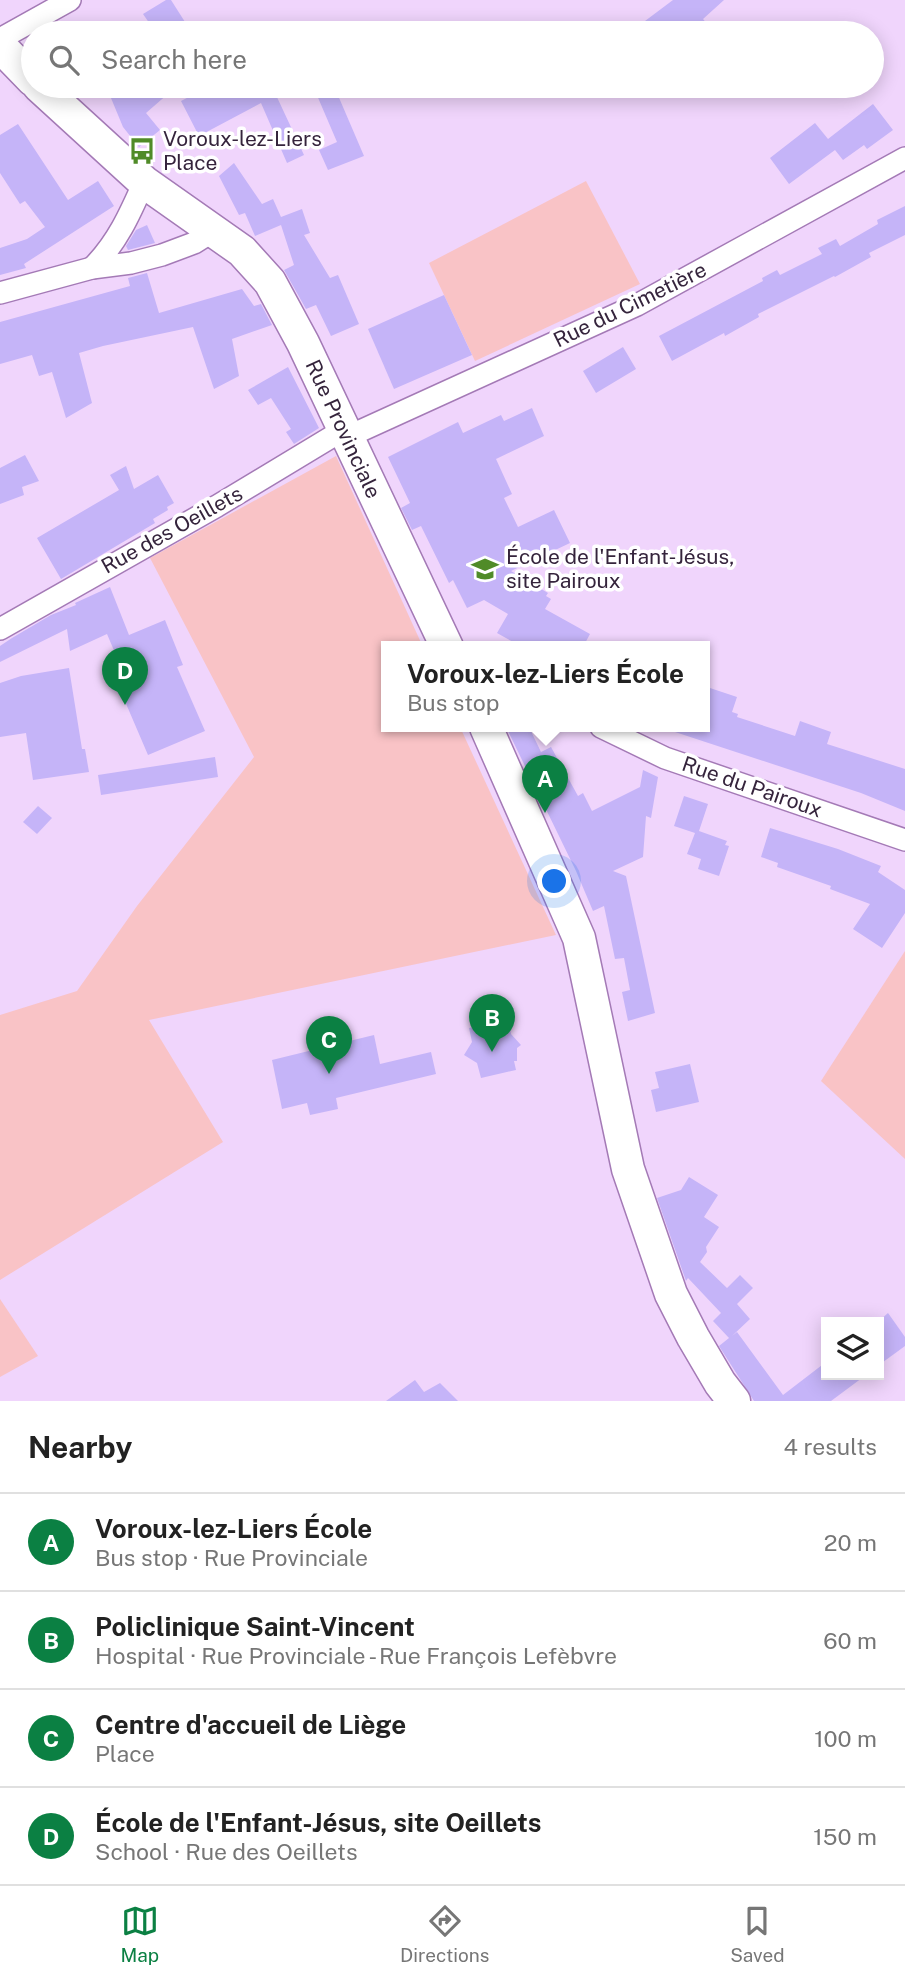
<!DOCTYPE html>
<meta charset="utf-8">
<style>
:root{--surface:#fff;--page:#f2f2f2;--text:#222;--muted:#767676;--line:#e0e0e0;--accent:#0b8043}
body{margin:0;font-family:"Public Sans",sans-serif;background:var(--page);color:var(--text)}
.controls{position:absolute;right:21px;bottom:21px;display:grid;overflow:hidden;border-radius:0px;box-shadow:0 4px 18px #0003}
.controls button{width:63px;height:63px;display:grid;place-items:center;padding:0;border:0;border-bottom:2px solid var(--line);background:var(--surface);color:var(--text);font:35px sans-serif}
.you{position:absolute;left:555px;top:882px;width:24px;height:24px;margin:-18px;border:5px solid #fff;border-radius:50%;background:#1a73e8;box-shadow:0 0 0 10px #1a73e833}
.badge{display:grid;place-items:center;width:46px;height:46px;border-radius:50%;background:var(--accent);color:#fff;font-size:23px;font-weight:700}
.pin{position:absolute;translate:-50% -58px;filter:drop-shadow(0 2px 4px #0008)}
.pin::after{content:'';position:absolute;top:37px;width:24px;height:21px;background:inherit;clip-path:polygon(0 0,100% 0,50% 100%)}
.popup{position:absolute;left:381px;top:641px;width:329px;height:91px;box-sizing:border-box;display:grid;place-content:center;border-radius:0px;background:var(--surface);filter:drop-shadow(0 2px 5px #0005);font-size:23px;white-space:nowrap;color:var(--muted)}
.popup b{font-size:26px;color:var(--text)}
.popup::after{content:'';position:absolute;left:50%;top:100%;margin-left:-14px;border:14px solid transparent;border-top-color:var(--surface)}
.list{margin:0;padding:0;list-style:none}
h2{display:flex;justify-content:space-between;align-items:center;height:91px;margin:0;padding:0 28px;font-size:30px}
h2 small{font-size:23px;font-weight:400;color:var(--muted)}
.list li{display:grid;grid-template-columns:46px 1fr auto;gap:21px;align-items:center;box-sizing:border-box;height:98px;padding:0 28px;border-top:2px solid var(--line)}
.list b{display:block;font-size:26px;white-space:nowrap}
.list p{margin:0;font-size:23px;white-space:nowrap;color:var(--muted)}
.list em{font-size:23px;font-style:normal;color:var(--muted)}
.icon{flex:none;width:38px;height:38px;fill:none;stroke:currentColor;stroke-width:2;stroke-linecap:round;stroke-linejoin:round}
.map{position:relative;flex:none;width:905px;height:1401px;overflow:hidden}
.search{position:absolute;background:var(--surface);box-shadow:0 4px 18px #0003;left:21px;right:21px;top:21px;height:77px;display:flex;align-items:center;gap:18px;box-sizing:border-box;padding:0 24px;border-radius:38px;color:var(--muted);font-size:26px}
.sheet{height:483px;background:var(--surface)}
nav{display:flex;justify-content:space-around;align-items:center;box-sizing:border-box;height:98px;border-top:2px solid var(--line);background:var(--surface);font-size:19px;color:var(--muted)}
nav a{display:grid;justify-items:center;gap:4px}
nav .on{color:var(--accent)}
.map>svg:first-child{display:block}
</style>
<div class="map">
<svg width="905" height="1401" viewBox="0 0 905 1401">
<rect width="100%" height="100%" fill="#f0d5fc"/>
<!-- green -->
<g fill="#f9c3c6">
<polygon points="586,181 640,284 475,361 429,263"/>
<polygon points="336,456 423,647 386,647 386,727 460,727 556,935 149,1020 223,1142 0,1280 0,1015 77,991 137,906 254,757 150,558"/>
<polygon points="905,951 905,1159 821,1081"/>
<polygon points="0,1299 38,1356 0,1377"/>
</g>
<!-- building -->
<g fill="#c5b4f8">
<polygon points="166,0 171,0 192,33 156,33 143,14"/>
<polygon points="673,0 724,0 703,19 715,33 629,33"/>
<polygon points="106,86 177,86 146,113 160,130 139,147 123,127"/>
<polygon points="210,86 292,86 276,95 304,155 287,163 261,103 199,136 181,101"/>
<polygon points="313,86 334,86 364,156 328,170 319,150 337,142"/>
<polygon points="873,104 893,130 867,149 864,145 843,160 835,150 789,184 770,158 815,123 828,139"/>
<polygon points="18,124 68,200 98,181 114,206 24,264 26,268 0,275 0,248 27,239 45,227 25,201 20,204 0,173 0,135"/>
<polygon points="234,163 262,204 273,199 281,217 302,209 310,233 304,235 330,278 338,275 359,324 331,336 316,305 306,309 284,270 294,265 281,225 255,236 245,213 239,215 219,176"/>
<polygon points="905,206 905,235 869,253 871,257 835,277 834,276 758,314 759,317 725,336 724,333 672,361 659,336 763,281 762,278 777,270 780,275 822,254 818,248 836,239 840,246 878,224 877,220"/>
<polygon points="147,225 155,243 128,250 126,246 136,230"/>
<polygon points="147,273 159,313 242,289 254,306 261,304 272,325 232,339 239,376 214,389 193,327 103,346 79,353 92,403 66,418 52,372 39,376 32,355 0,364 0,322 130,286 128,278"/>
<polygon points="444,295 472,355 394,389 368,329"/>
<polygon points="623,347 636,369 596,393 583,371"/>
<polygon points="288,367 319,428 294,444 286,432 291,429 271,398 258,405 248,390"/>
<polygon points="532,408 544,436 496,459 512,494 504,498 518,527 554,510 570,543 511,571 548,593 546,596 551,599 545,609 590,634 583,647 522,647 497,633 508,614 484,600 467,608 453,580 449,583 421,526 412,530 401,508 410,503 388,457 458,422 463,433 501,415 504,421"/>
<polygon points="25,455 39,481 22,487 24,495 0,504 0,468"/>
<polygon points="126,466 134,489 158,475 174,503 167,507 168,510 153,519 155,523 61,579 37,538 119,490 110,475"/>
<polygon points="110,587 129,635 165,620 183,665 177,667 205,731 148,755 115,678 124,674 107,634 70,651 67,629 0,662 0,646 12,638 51,615 76,605 75,603"/>
<polygon points="69,668 82,749 85,749 89,772 33,780 26,733 0,737 0,683 21,676"/>
<polygon points="704,686 737,697 732,712 738,714 737,717 795,736 800,721 831,732 827,744 905,769 905,811 861,793 672,731 673,727 704,727"/>
<polygon points="506,727 529,727 541,752 551,747 578,796 583,793 592,811 640,787 643,770 658,777 651,818 646,816 643,857 613,871 626,876 655,1013 628,1021 622,992 630,990 624,958 615,959 604,906 593,911 576,871"/>
<polygon points="215,757 218,777 101,795 98,775"/>
<polygon points="684,796 708,804 699,831 727,841 725,845 729,846 719,876 698,869 701,859 687,854 695,833 674,826"/>
<polygon points="38,806 52,818 37,834 23,822"/>
<polygon points="770,828 838,849 881,866 878,872 905,890 905,913 882,948 853,929 870,904 830,889 831,886 777,867 778,863 761,857"/>
<polygon points="505,1020 507,1029 510,1029 511,1034 521,1045 517,1048 517,1061 514,1061 516,1070 481,1078 477,1063 464,1055 472,1042 469,1028"/>
<polygon points="374,1035 380,1064 431,1052 436,1074 336,1098 338,1109 310,1115 307,1103 282,1109 272,1060"/>
<polygon points="690,1064 699,1102 656,1112 651,1090 659,1088 655,1072"/>
<polygon points="689,1177 718,1195 704,1217 719,1227 706,1247 707,1252 700,1262 727,1288 740,1275 753,1288 737,1304 750,1319 732,1336 737,1332 783,1395 826,1362 826,1375 866,1375 831,1401 754,1401 719,1346 729,1338 713,1321 721,1313 688,1278 686,1281 657,1198 681,1190"/>
<polygon points="888,1313 905,1337 905,1346 879,1365 879,1321"/>
<polygon points="415,1380 424,1392 440,1383 458,1401 386,1401"/>
</g>
<g fill="none" stroke-linecap="round" stroke-linejoin="round">
<defs>
<g id="minor">
<polyline points="0,39 70,0"/>
<path d="M92 268C117 243 130 214 144 182"/>
<polyline points="0,293 92,268 131,263 162,255 194,243 213,231"/>
<polyline points="347,437 637,305 905,158"/>
<polyline points="0,629 217,506 343,430"/>
<polyline points="601,727 665,758 905,840"/>
</g>
<g id="secondary">
<polyline points="0,46 33,80"/>
<polyline points="39,86 144,182 242,251 270,282 303,343 447,647"/>
<polyline points="486,727 579,938 628,1169 671,1294 693,1337 720,1383 734,1401"/>
</g>
</defs>
<!-- minor casing -->
<use href="#minor" stroke="#a47ab6" stroke-width="24"/>
<!-- secondary casing -->
<use href="#secondary" stroke="#a47ab6" stroke-width="35"/>
<!-- minor -->
<use href="#minor" stroke="#fff" stroke-width="21"/>
<!-- secondary -->
<use href="#secondary" stroke="#fff" stroke-width="32"/>
</g>
<!-- icons -->
<defs>
<symbol id="bus-bare" viewBox="-9 -9 18 18"><path d="M-5-6H5V4H4V6H2V4H-2V6H-4V4H-5ZM-3.5-4V0h7V-4ZM-3.5 1.2v1.5H-2V1.2ZM2 1.2v1.5H3.5V1.2Z" fill="#508b28" stroke="#fff" stroke-width="2.5" paint-order="stroke"/></symbol>
<symbol id="school-bare" viewBox="-9 -9 18 18"><path d="M0-5L7-2L0 1L-7-2ZM-4 1L0 2.5L4 1V4Q0 6-4 4Z" fill="#508b28" stroke="#fff" stroke-width="2.5" paint-order="stroke"/></symbol>
</defs>
<g fill-rule="evenodd">
<use href="#bus-bare" x="123" y="132" width="38" height="38"/>
<use href="#school-bare" x="466" y="550" width="38" height="38"/>
</g>
<g text-anchor="middle" stroke-width="7" stroke-linejoin="round" paint-order="stroke">
<!-- poi labels -->
<g font-size="21" fill="#35243c" stroke="#fff" text-anchor="start">
<text x="163" y="146">Voroux-lez-Liers<tspan x="163" dy="24">Place</tspan></text>
<text x="506" y="564">École de l'Enfant-Jésus,<tspan x="506" dy="24">site Pairoux</tspan></text>
</g>
<!-- street labels -->
<g font-size="21" fill="#35243c" stroke="#fff">
<text transform="translate(630 305) rotate(-26)" y="7">Rue du Cimetière</text>
<text transform="translate(343 429) rotate(65)" y="7">Rue Provinciale</text>
<text transform="translate(172 530) rotate(-29)" y="7">Rue des Oeillets</text>
<text transform="translate(752 787) rotate(19)" y="7">Rue du Pairoux</text>
</g>
</g>
</svg>
<div class="controls">
<button><svg class="icon" aria-label="layers" viewBox="0 0 24 24"><path d="M12 4l9 5-9 5-9-5zM3 14l9 5 9-5"/></svg></button>
</div>
<div class="you"></div>
<div class="pin badge" style="left:545px;top:813px">A</div>
<div class="popup"><b>Voroux-lez-Liers École</b>Bus stop</div>
<div class="pin badge" style="left:492px;top:1052px">B</div>
<div class="pin badge" style="left:329px;top:1074px">C</div>
<div class="pin badge" style="left:125px;top:705px">D</div>
<div class="search"><svg class="icon" aria-label="search" viewBox="0 0 24 24"><circle cx="10" cy="10" r="6"/><path d="M15 15l6 6"/></svg>Search here</div>
</div>
<section class="sheet">
<h2>Nearby<small>4 results</small></h2>
<ul class="list">
<li><span class="badge">A</span><div><b>Voroux-lez-Liers École</b><p>Bus stop · Rue Provinciale</p></div><em>20 m</em></li>
<li><span class="badge">B</span><div><b>Policlinique Saint-Vincent</b><p>Hospital · Rue Provinciale - Rue François Lefèbvre</p></div><em>60 m</em></li>
<li><span class="badge">C</span><div><b>Centre d'accueil de Liège</b><p>Place</p></div><em>100 m</em></li>
<li><span class="badge">D</span><div><b>École de l'Enfant-Jésus, site Oeillets</b><p>School · Rue des Oeillets</p></div><em>150 m</em></li>
</ul>
</section>
<nav>
<a class="on"><svg class="icon" aria-label="map" viewBox="0 0 24 24"><path d="M3 6l6-2 6 2 6-2v14l-6 2-6-2-6 2zM9 4v14M15 6v14"/></svg>Map</a>
<a><svg class="icon" aria-label="directions" viewBox="0 0 24 24"><path d="M12 3l9 9-9 9-9-9zM9 14v-3h6M13 9l2 2-2 2"/></svg>Directions</a>
<a><svg class="icon" aria-label="saved" viewBox="0 0 24 24"><path d="M7 4h10v16l-5-4-5 4z"/></svg>Saved</a>
</nav>
